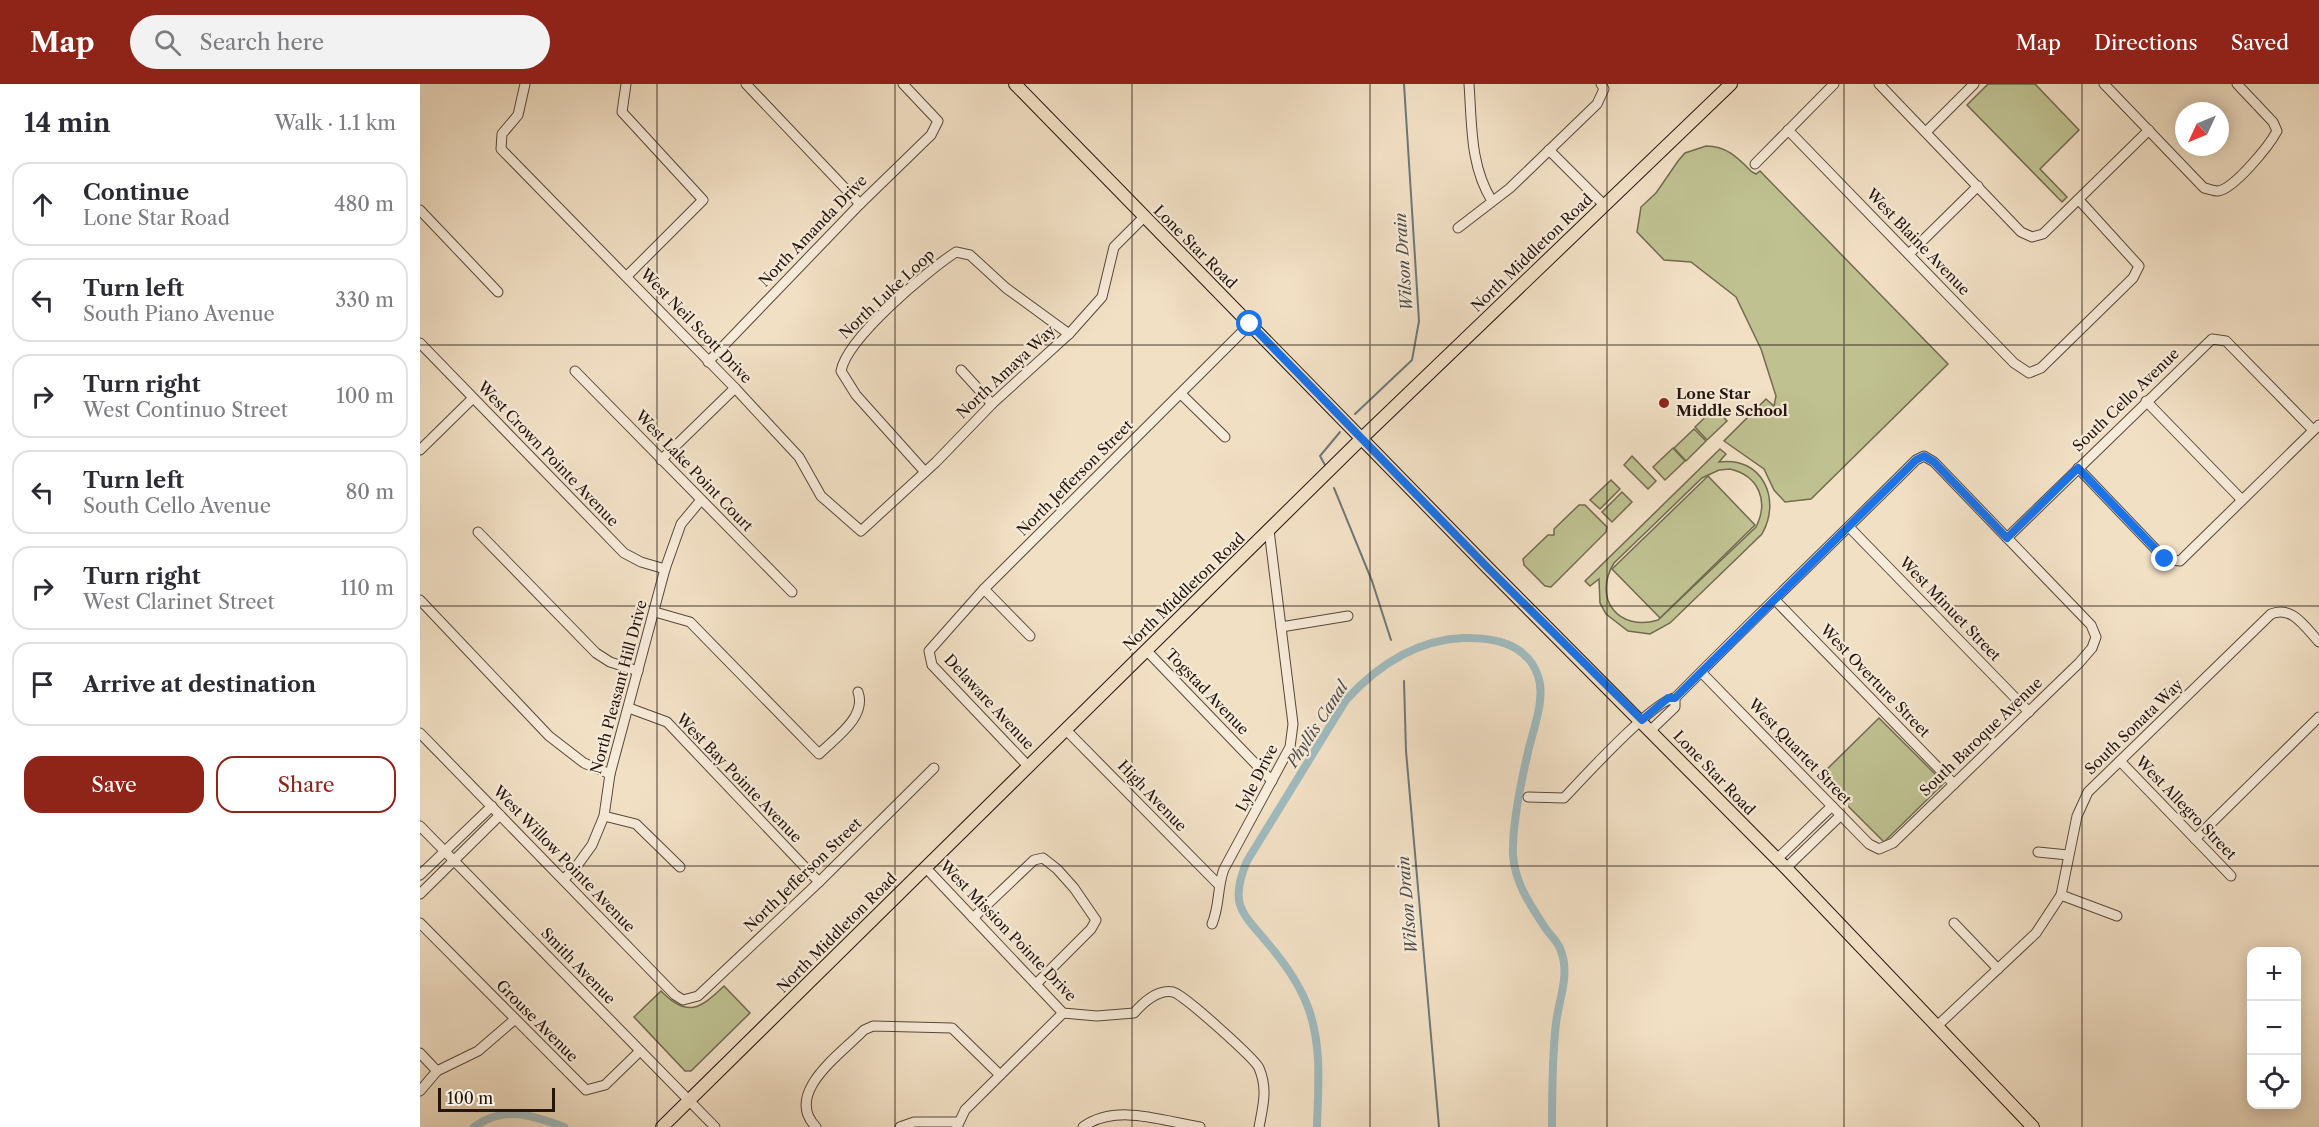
<!DOCTYPE html>
<meta charset="utf-8">
<style>
:root{--surface:#fff;--page:#f2f2f3;--text:#2b2b33;--muted:#7c7c81;--line:#e1e1e2;--accent:#8f2418}
body{margin:0;font-family:"Libre Caslon Text",serif;background:var(--page);color:var(--text)}
.controls{position:absolute;right:18px;bottom:18px;display:grid;overflow:hidden;border-radius:12px;box-shadow:0 3px 15px #0003}
.controls button{width:54px;height:54px;display:grid;place-items:center;padding:0;border:0;border-bottom:2px solid var(--line);background:var(--surface);color:var(--text);font:30px sans-serif}
.compass{position:absolute;left:1755px;top:18px;width:54px;height:54px;border-radius:50%;background:var(--surface);box-shadow:0 3px 15px #0003;rotate:226deg}
.scale{position:absolute;left:18px;bottom:15px;width:117px;box-sizing:border-box;padding-left:6px;border:3px solid #23150e;border-top:0;font-size:16px;line-height:21px;white-space:nowrap;color:#23150e;-webkit-text-stroke:4px #f7ebd9;paint-order:stroke}
.stop{position:absolute;width:18px;height:18px;margin:-14px;border:4px solid #1a73e8;border-radius:50%;background:#fff}
.stop.end{background:#1a73e8;border-color:#fff;box-shadow:0 2px 6px #0008}
.list{margin:0;padding:0;list-style:none}
h2{display:flex;justify-content:space-between;align-items:center;height:78px;margin:0;padding:0 24px;font-size:26px}
h2 small{font-size:20px;font-weight:400;color:var(--muted)}
.list li{display:grid;grid-template-columns:39px 1fr auto;gap:18px;align-items:center;box-sizing:border-box;height:84px;margin:0 12px 12px;padding:0 12px;border:2px solid var(--line);border-radius:18px}
.list b{display:block;font-size:22px;white-space:nowrap}
.list p{margin:0;font-size:20px;white-space:nowrap;color:var(--muted)}
.list em{font-size:20px;font-style:normal;color:var(--muted)}
.actions{display:flex;gap:12px;padding:18px 24px}
.actions a{flex:1;padding:14px 0;border:2px solid var(--accent);border-radius:18px;text-align:center;font-size:21px;color:var(--accent)}
.actions .main{background:var(--accent);color:#fff}
.icon{flex:none;width:33px;height:33px;fill:none;stroke:currentColor;stroke-width:2;stroke-linecap:round;stroke-linejoin:round}
.map{position:relative;flex:none;width:1899px;height:1043px;overflow:hidden}
header{display:flex;align-items:center;gap:36px;box-sizing:border-box;height:84px;padding:0 30px;background:var(--accent);color:#fff}
header strong{font-size:28px}
nav{display:flex;gap:33px;margin-inline-start:auto;font-size:21px}
.search{width:420px;height:54px;background:var(--page);display:flex;align-items:center;gap:15px;box-sizing:border-box;padding:0 21px;border-radius:33px;color:var(--muted);font-size:22px}
main{display:flex}
aside{flex:1;background:var(--surface)}
.map>svg:first-child{display:block}
</style>
<header>
<strong>Map</strong>
<div class="search"><svg class="icon" aria-label="search" viewBox="0 0 24 24"><circle cx="10" cy="10" r="6"/><path d="M15 15l6 6"/></svg>Search here</div>
<nav><a>Map</a><a>Directions</a><a>Saved</a></nav>
</header>
<main>
<aside>
<h2>14 min<small>Walk · 1.1 km</small></h2>
<ul class="list">
<li><svg class="icon" aria-label="ahead" viewBox="0 0 24 24"><path d="M12 20V5M6 11l6-6 6 6"/></svg><div><b>Continue</b><p>Lone Star Road</p></div><em>480 m</em></li>
<li><svg class="icon" aria-label="left" viewBox="0 0 24 24"><path d="M17 20v-9H6M10 6l-5 5 5 5"/></svg><div><b>Turn left</b><p>South Piano Avenue</p></div><em>330 m</em></li>
<li><svg class="icon" aria-label="right" viewBox="0 0 24 24"><path d="M7 20v-9h11M14 6l5 5-5 5"/></svg><div><b>Turn right</b><p>West Continuo Street</p></div><em>100 m</em></li>
<li><svg class="icon" aria-label="left" viewBox="0 0 24 24"><path d="M17 20v-9H6M10 6l-5 5 5 5"/></svg><div><b>Turn left</b><p>South Cello Avenue</p></div><em>80 m</em></li>
<li><svg class="icon" aria-label="right" viewBox="0 0 24 24"><path d="M7 20v-9h11M14 6l5 5-5 5"/></svg><div><b>Turn right</b><p>West Clarinet Street</p></div><em>110 m</em></li>
<li><svg class="icon" aria-label="arrive" viewBox="0 0 24 24"><path d="M6 21V4h12l-3 4 3 4H6"/></svg><div><b>Arrive at destination</b></div></li>
</ul>
<div class="actions"><a class="main">Save</a><a>Share</a></div>
</aside>
<div class="map">
<svg width="1899" height="1043" viewBox="0 0 1899 1043">
<rect width="100%" height="100%" fill="#f2e0c5"/>
<filter id="stains"><feTurbulence type="fractalNoise" baseFrequency=".00333" numOctaves="4"/><feColorMatrix values="0 0 0 0 .2 0 0 0 0 .09 0 0 0 0 .02 0 0 0 .5 -.17"/></filter>
<radialGradient id="worn" r=".72"><stop offset=".6" stop-color="#630" stop-opacity="0"/><stop offset="1" stop-color="#630" stop-opacity=".3"/></radialGradient>
<!-- green -->
<g fill="#bfc191" stroke="#716b50" stroke-width="1.5" fill-rule="evenodd">
<polygon points="1568,0 1615,0 1659,46 1620,85 1647,113 1642,118 1547,21"/>
<path d="M1286 62C1307 62 1318 74 1332 88L1336 90 1340 87 1528 280 1391 415 1365 418 1354 406 1344 385 1304 357 1346 315 1354 322 1356 312 1341 265 1316 213 1271 178 1244 176 1217 148 1221 123 1236 109 1258 77 1265 69Z"/>
<polygon points="1295,324 1307,337 1287,356 1275,343"/>
<polygon points="1274,345 1286,357 1266,377 1254,364"/>
<polygon points="1253,364 1265,377 1245,396 1233,383"/>
<path d="M1300 365 1306 370 1299 378C1342 372 1362 415 1342 450L1250 539 1230 550 1208 547 1186 530 1180 519 1179 495 1170 502 1165 497ZM1310 385C1339 392 1349 417 1336 443L1238 536C1199 548 1172 515 1194 479L1282 394 1299 386Z"/>
<polygon points="1212,372 1236,397 1228,405 1204,381"/>
<polygon points="1288,392 1335,441 1240,534 1192,485"/>
<polygon points="1191,396 1200,405 1180,425 1170,416"/>
<polygon points="1202,408 1212,418 1192,438 1182,428"/>
<polygon points="1159,421 1165,421 1187,443 1186,448 1131,503 1125,502 1104,481 1103,475 1128,451 1134,451 1134,445"/>
<polygon points="1459,634 1524,699 1464,758 1399,693"/>
<path d="M304 902 330 929 271 987H265L214 933 241 907C267 934 280 925 304 902Z"/>
</g>
<g fill="none" stroke-linecap="round" stroke-linejoin="round">
<!-- stream -->
<g stroke="#6d7878" stroke-width="2">
<polyline points="935,330 992,276 999,237 984,0"/>
<polyline points="905,381 900,372 920,348"/>
<polyline points="914,404 952,497 971,556"/>
<polyline points="984,597 986,667 1019,1043"/>
</g>
<!-- canal -->
<g stroke="#9fbabe" stroke-width="8">
<path d="M54 1043C84 1021 112 1031 144 1043"/>
<path d="M897 1043C898 1004 902 967 890 929 882 904 867 882 850 862 823 829 808 822 827 777L926 616C957 582 996 556 1043 554 1072 553 1107 559 1118 592 1126 614 1113 646 1108 668 1101 698 1092 740 1093 771 1095 800 1111 822 1126 845 1131 852 1139 859 1141 867 1150 891 1139 915 1136 939 1132 973 1132 1008 1132 1043"/>
</g>
<defs>
<g id="minor">
<polyline points="105,0 98,31 82,50 81,65 315,304 379,373 401,412 441,447 516,378 572,320 649,250 682,213 694,163 724,133"/>
<polyline points="206,0 202,28 283,116 207,192"/>
<polyline points="326,0 440,120"/>
<path d="M1049 0C1052 41 1050 82 1072 117"/>
<polyline points="1459,0 1601,148 1612,153 1623,150 1729,46"/>
<path d="M1684 0 1784 104C1789 105 1794 107 1798 107 1814 105 1849 62 1857 47L1853 38 1817 0"/>
<polyline points="1368,46 1594,279 1609,289 1621,284 1713,194 1719,182 1659,116"/>
<polyline points="1506,48 1554,0"/>
<polyline points="1129,66 1184,121"/>
<polyline points="1335,80 1414,0"/>
<polyline points="0,126 78,208"/>
<polyline points="1038,144 1090,104 1177,20 1184,5 1181,0"/>
<polyline points="1489,170 1558,102"/>
<polyline points="0,259 204,469 221,478 245,485"/>
<polyline points="288,278 440,120 511,51 518,37 483,0"/>
<polyline points="541,286 572,320"/>
<polyline points="155,287 372,508"/>
<polyline points="761,310 805,353"/>
<polyline points="1726,317 1822,416"/>
<polyline points="0,366 53,314"/>
<polyline points="241,376 315,304"/>
<polyline points="1658,384 1745,475 1760,477 1899,341"/>
<path d="M505 388 436 311 421 287C427 254 507 187 536 168L550 171 586 204 649 250"/>
<polyline points="1429,443 1609,628"/>
<polyline points="58,448 176,569 190,578 218,587"/>
<polyline points="1587,454 1792,255 1806,257 1893,346"/>
<polyline points="564,505 610,552"/>
<polyline points="0,516 129,652 164,679 190,690"/>
<polyline points="1355,516 1534,700"/>
<path d="M235 528 270 538 399 670C415 654 447 633 438 608"/>
<polyline points="861,543 928,532"/>
<polyline points="726,566 852,697"/>
<path d="M1255 614C1334 534 1416 456 1496 376L1504 372 1514 378 1671 541 1676 553 1672 564 1659 579 1473 759 1459 765 1449 760 1281 588"/>
<polyline points="209,624 247,638 399,798"/>
<polyline points="645,645 798,800"/>
<polyline points="0,649 255,911 263,916 278,912 399,798 514,684"/>
<polyline points="1700,677 1811,792"/>
<polyline points="608,682 512,581 509,567 564,505 830,240"/>
<path d="M1108 713 1144 714C1161 696 1236 614 1255 614V623L1231 646"/>
<polyline points="184,732 216,740 260,783"/>
<polyline points="0,742 295,1043"/>
<polyline points="1775,755 1899,633"/>
<polyline points="1618,768 1648,771"/>
<polyline points="1357,775 1412,722"/>
<path d="M505 783 643 929 677 932 714 929C723 919 737 905 753 908 762 909 835 975 839 984 848 1005 843 1022 839 1043"/>
<polyline points="1366,784 1421,731"/>
<polyline points="0,791 72,722"/>
<polyline points="144,795 156,783 172,761 184,732 190,690 245,485 261,440 281,416"/>
<polyline points="0,810 80,731"/>
<polyline points="1641,811 1697,832"/>
<polyline points="553,834 614,776 623,774 637,785 654,804 676,836 671,845 616,900"/>
<polyline points="0,839 166,1006 185,1001 220,967"/>
<polyline points="1534,839 1578,885"/>
<path d="M792 840C800 821 797 803 804 785L870 663 873 640 849 446"/>
<path d="M1516 943 1616 849 1641 811 1657 732 1668 708 1851 530C1872 521 1885 543 1899 558"/>
<polyline points="0,969 17,987"/>
<polyline points="0,1007 17,987 58,967 94,936"/>
<path d="M396 1043C363 1009 421 970 444 946L453 942 532 944 580 991"/>
<polyline points="480,1043 494,1038 537,1038"/>
<polyline points="537,1043 545,1026 643,929"/>
<path d="M663 1043C696 1019 743 1037 780 1043"/>
</g>
<g id="major">
<polyline points="595,0 1068,484 1366,784 1613,1043"/>
<polyline points="242,1043 941,355 1311,0"/>
</g>
</defs>
<!-- minor casing -->
<use href="#minor" stroke="#57483c" stroke-width="11"/>
<!-- major casing -->
<use href="#major" stroke="#23150e" stroke-width="14"/>
<!-- minor -->
<use href="#minor" stroke="#f7ebd9" stroke-width="9"/>
<!-- major -->
<use href="#major" stroke="#f2e0c5" stroke-width="12"/>
</g>
<g fill="none" stroke-linecap="round" stroke-linejoin="round">
<!-- route -->
<polyline stroke="#1a73e8" stroke-width="8" points="830,240 1068,484 1222,636 1248,614 1255,614 1496,376 1504,372 1514,378 1587,454 1658,384 1745,475"/>
</g>
<!-- grid -->
<path fill="none" stroke="#23150e" stroke-width="1.5" stroke-opacity="0.55" d="M237 0V1043M475 0V1043M712 0V1043M950 0V1043M1187 0V1043M1424 0V1043M1662 0V1043M0 261H1899M0 522H1899M0 782H1899"/>
<!-- markers -->
<circle fill="#8f2418" stroke="#f7ebd9" stroke-width="2" cx="1244" cy="319" r="6"/>
<g text-anchor="middle" stroke-width="4.5" stroke-linejoin="round" paint-order="stroke">
<!-- street labels -->
<g font-size="15" fill="#23150e" stroke="#f7ebd9">
<text transform="translate(393 147) rotate(-46)" y="5">North Amanda Drive</text>
<text transform="translate(1498 158) rotate(46)" y="5">West Blaine Avenue</text>
<text transform="translate(775 163) rotate(45)" y="5">Lone Star Road</text>
<text transform="translate(1112 169) rotate(-44)" y="5">North Middleton Road</text>
<text transform="translate(467 210) rotate(-43)" y="5">North Luke Loop</text>
<text transform="translate(276 242) rotate(46)" y="5">West Neil Scott Drive</text>
<text transform="translate(586 288) rotate(-43)" y="5">North Amaya Way</text>
<text transform="translate(1706 316) rotate(-44)" y="5">South Cello Avenue</text>
<text transform="translate(128 370) rotate(46)" y="5">West Crown Pointe Avenue</text>
<text transform="translate(274 387) rotate(46)" y="5">West Lake Point Court</text>
<text transform="translate(655 394) rotate(-45)" y="5">North Jefferson Street</text>
<text transform="translate(764 508) rotate(-44)" y="5">North Middleton Road</text>
<text transform="translate(1530 525) rotate(46)" y="5">West Minuet Street</text>
<text transform="translate(1455 597) rotate(46)" y="5">West Overture Street</text>
<text transform="translate(199 603) rotate(-75)" y="5">North Pleasant Hill Drive</text>
<text transform="translate(787 608) rotate(46)" y="5">Togstad Avenue</text>
<text transform="translate(569 618) rotate(47)" y="5">Delaware Avenue</text>
<text transform="translate(1714 643) rotate(-44)" y="5">South Sonata Way</text>
<text transform="translate(1561 653) rotate(-44)" y="5">South Baroque Avenue</text>
<text transform="translate(1380 668) rotate(46)" y="5">West Quartet Street</text>
<text transform="translate(1294 689) rotate(46)" y="5">Lone Star Road</text>
<text transform="translate(319 694) rotate(46)" y="5">West Bay Pointe Avenue</text>
<text transform="translate(837 694) rotate(-63)" y="5">Lyle Drive</text>
<text transform="translate(732 712) rotate(46)" y="5">High Avenue</text>
<text transform="translate(1766 724) rotate(46)" y="5">West Allegro Street</text>
<text transform="translate(144 775) rotate(46)" y="5">West Willow Pointe Avenue</text>
<text transform="translate(383 791) rotate(-44)" y="5">North Jefferson Street</text>
<text transform="translate(588 847) rotate(46)" y="5">West Mission Pointe Drive</text>
<text transform="translate(417 849) rotate(-45)" y="5">North Middleton Road</text>
<text transform="translate(158 882) rotate(46)" y="5">Smith Avenue</text>
<text transform="translate(117 937) rotate(45)" y="5">Grouse Avenue</text>
</g>
<!-- poi labels -->
<g font-size="15" font-weight="bold" fill="#23150e" stroke="#f7ebd9" text-anchor="start">
<text x="1256" y="315">Lone Star<tspan x="1256" dy="17">Middle School</tspan></text>
</g>
<!-- water labels -->
<g font-size="16" font-style="italic" fill="#4e4f4c" stroke="#f7ebd9">
<text transform="translate(983 178) rotate(-94)" y="6">Wilson Drain</text>
<text transform="translate(897 640) rotate(-57)" y="6">Phyllis Canal</text>
<text transform="translate(987 821) rotate(-95)" y="6">Wilson Drain</text>
</g>
</g>
<rect width="100%" height="100%" filter="url(#stains)"/>
<rect width="100%" height="100%" fill="url(#worn)"/>
</svg>
<div class="controls">
<button>+</button>
<button>−</button>
<button><svg class="icon" aria-label="locate" viewBox="0 0 24 24"><circle cx="12" cy="12" r="6"/><path d="M12 2v4M12 18v4M2 12h4M18 12h4"/></svg></button>
</div>
<svg class="compass" viewBox="-18 -18 36 36"><path d="M0-13l5 13h-10z" fill="#e53935"/><path d="M0 13l5-13h-10z" fill="#7c7c81"/></svg>
<div class="scale">100 m</div>
<div class="stop" style="left:830px;top:240px"></div>
<div class="stop end" style="left:1745px;top:475px"></div>
</div>
</main>
